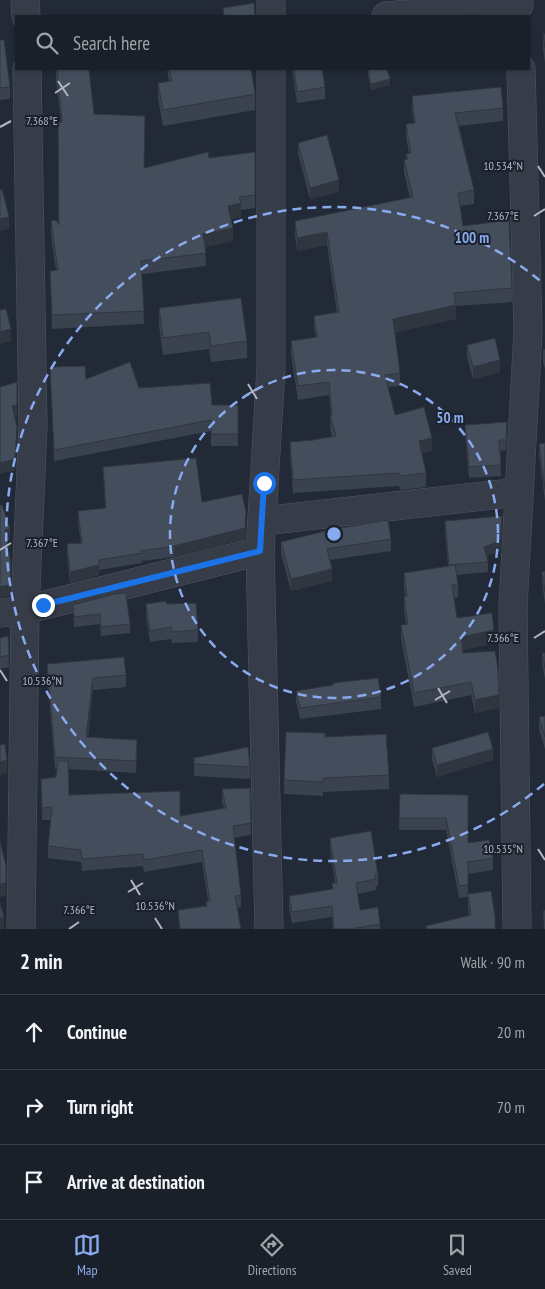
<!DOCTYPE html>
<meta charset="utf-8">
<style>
:root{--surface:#1a2029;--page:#232831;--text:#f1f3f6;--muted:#9fa3a8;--line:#383e46;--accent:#8aaaf0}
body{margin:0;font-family:"PT Sans Narrow",sans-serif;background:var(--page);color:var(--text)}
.stop{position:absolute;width:15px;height:15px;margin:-11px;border:4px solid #1a73e8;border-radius:50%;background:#fff}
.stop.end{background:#1a73e8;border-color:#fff;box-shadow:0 1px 5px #0008}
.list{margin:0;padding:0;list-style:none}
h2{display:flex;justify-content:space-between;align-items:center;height:65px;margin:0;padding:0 20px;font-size:21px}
h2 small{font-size:16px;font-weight:400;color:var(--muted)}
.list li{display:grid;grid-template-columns:32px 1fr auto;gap:15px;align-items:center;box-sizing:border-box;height:75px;padding:0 20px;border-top:1px solid var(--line)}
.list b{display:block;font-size:19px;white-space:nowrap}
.list em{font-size:16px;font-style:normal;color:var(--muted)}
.icon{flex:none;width:28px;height:28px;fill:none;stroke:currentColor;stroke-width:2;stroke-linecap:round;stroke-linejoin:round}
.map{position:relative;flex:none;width:545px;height:929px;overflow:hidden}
.search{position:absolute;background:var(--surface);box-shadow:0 1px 4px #0004;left:15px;right:15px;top:15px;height:55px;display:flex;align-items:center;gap:12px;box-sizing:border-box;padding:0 18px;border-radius:0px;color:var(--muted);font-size:19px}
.sheet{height:290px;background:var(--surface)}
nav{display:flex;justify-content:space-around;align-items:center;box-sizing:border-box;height:70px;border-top:1px solid var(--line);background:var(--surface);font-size:14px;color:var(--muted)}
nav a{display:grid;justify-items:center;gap:2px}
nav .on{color:var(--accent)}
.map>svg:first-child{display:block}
</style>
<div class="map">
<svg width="545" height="929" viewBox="0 0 545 929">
<rect width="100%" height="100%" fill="#222a37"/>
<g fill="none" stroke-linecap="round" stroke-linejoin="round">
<defs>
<g id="minor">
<polyline points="25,0 26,16"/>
<polyline points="271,16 271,0"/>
<polyline points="386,16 519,5"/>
<polyline points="262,521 519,492"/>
<polyline points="0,613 25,610 260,551"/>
<polyline points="21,929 25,610 33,426 27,69"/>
<polyline points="269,929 260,551 271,368 271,69"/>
<polyline points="517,929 513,606 528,331 521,69"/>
</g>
</defs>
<!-- minor casing -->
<use href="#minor" stroke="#515763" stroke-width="29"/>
<!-- minor -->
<use href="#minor" stroke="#363c48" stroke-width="28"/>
</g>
<!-- wall -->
<g fill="#3a424f">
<polygon points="543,34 545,34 545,63 543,49"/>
<polygon points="0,40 10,87 10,99 0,100"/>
<polygon points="56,69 94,114 144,168 255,152 255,208 241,210 241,217 231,219 233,241 205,247 206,266 142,274 144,324 52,329 50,271 56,271 51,235 51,221 58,225 61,122 56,81"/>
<polygon points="167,69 251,69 255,94 255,110 163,126 158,99 158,83 169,82"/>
<polygon points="292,69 322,69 325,87 325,99 297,103"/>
<polygon points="367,69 387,69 390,85 371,90"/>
<polygon points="412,96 503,108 503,121 459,126 474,190 474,204 460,206 463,226 512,288 512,302 456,306 456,319 395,332 400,373 400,386 388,387 395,415 432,451 422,453 426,473 426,487 400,490 399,486 293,493 290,455 290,442 313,440 332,437 330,429 331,416 329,395 298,400 291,354 291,341 316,337 314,329 314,316 337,313 327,245 297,251 295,235 295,221 410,198 404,173 404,160 406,160 406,154 409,153 406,137 406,124 414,123 412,110"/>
<polygon points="298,143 339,192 310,199 298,154"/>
<polygon points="159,308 247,341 247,358 211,362 209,349 163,355 159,325"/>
<polygon points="467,345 500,372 473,379 467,357"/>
<polygon points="545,349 545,369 543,362 543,350"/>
<polygon points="50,367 86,379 139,388 212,405 238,405 238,446 211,446 211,431 54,461"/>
<polygon points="465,425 507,433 506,450 500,451 501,476 469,478 465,436"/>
<polygon points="545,443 545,501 539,455 539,444"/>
<polygon points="103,467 202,502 246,523 245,539 174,557 142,561 142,563 99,570 99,575 70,583 67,554 67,544 81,543 78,522 78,511 105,508"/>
<polygon points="445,521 502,526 500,551 487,556 488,562 488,572 456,575 458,584 458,597 454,598 457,618 494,643 463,650 463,653 499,708 475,713 471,695 414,707 401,639 401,625 406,625 404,610 404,597 405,596 404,586 404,573 448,566 445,532"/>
<polygon points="391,539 391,551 330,560 332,581 291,591 281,554 281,542"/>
<polygon points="545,571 545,604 542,583 542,572"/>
<polygon points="146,604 167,604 198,630 198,642 172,643 171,639 150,642 146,616"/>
<polygon points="73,605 130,624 130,633 101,636 100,624 74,627"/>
<polygon points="8,636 9,667 0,669 0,638"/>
<polygon points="542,653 545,653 545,679 542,664"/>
<polygon points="47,664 126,675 126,687 93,690 88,738 137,752 136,773 69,769 69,795 180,816 224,808 222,802 222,789 250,788 251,835 234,838 241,895 241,907 237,908 241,929 179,929 178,910 206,906 206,902 208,901 202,862 144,872 143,866 82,871 81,862 48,858 48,846 51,820 42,820 41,779 56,777 57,769 55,769 47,675"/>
<polygon points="296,691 381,697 381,709 300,719 296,702"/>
<polygon points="545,716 545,749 539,729 539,717"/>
<polygon points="325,737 389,775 389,789 323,792 323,796 284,794 284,780"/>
<polygon points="432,748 493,760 437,777 432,760"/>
<polygon points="194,758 250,767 250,779 194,776"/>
<polygon points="400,794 468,795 468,843 493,858 493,870 468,874 468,897 459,898 446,830 399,830"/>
<polygon points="330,838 378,875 378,886 376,886 376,890 358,894 360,910 380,924 380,929 333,929 332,917 292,923 289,907 289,896 332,889 332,883 335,883 330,849"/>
<polygon points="468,894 495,929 426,929 426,926 469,915 468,907"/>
<polygon points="545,910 545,929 544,929 543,911"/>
</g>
<!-- shaded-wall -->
<g fill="#303640">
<polygon points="390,79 390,85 371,90 371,84"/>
<polygon points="339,180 339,192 310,199 310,188"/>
<polygon points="241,203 241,217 228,220 228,206"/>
<polygon points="9,217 9,229 0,231 0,219"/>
<polygon points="233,228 233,241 203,247 203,234"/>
<polygon points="327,232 327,245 297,251 297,238"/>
<polygon points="456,305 456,319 393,333 393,319"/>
<polygon points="11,329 11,341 0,344 0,332"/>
<polygon points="500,360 500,372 473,379 473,367"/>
<polygon points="17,405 17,416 12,417 12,406"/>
<polygon points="17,426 15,470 0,474 0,463"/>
<polygon points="432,438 432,451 419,454 419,441"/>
<polygon points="246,512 245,539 174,557 174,546"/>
<polygon points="502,516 500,551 484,557 484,547"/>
<polygon points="10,529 10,540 5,541 5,530"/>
<polygon points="11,564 10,596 0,598 0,587"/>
<polygon points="99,565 99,575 70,583 70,572"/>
<polygon points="332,569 332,581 291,591 291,579"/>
<polygon points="494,630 494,643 461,650 461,637"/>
<polygon points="93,678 93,690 86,749 86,737"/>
<polygon points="499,695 499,708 475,713 475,700"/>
<polygon points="493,749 493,760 437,777 437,765"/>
<polygon points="7,760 7,773 0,775 0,762"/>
<polygon points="6,866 6,896 0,897 0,884"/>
<polygon points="4,917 4,929 0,929 0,918"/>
</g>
<!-- building -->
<g fill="#444d5c" stroke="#303640">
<polygon points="254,3 255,16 224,16 223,8"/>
<polygon points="478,14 479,16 463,16"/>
<polygon points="543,34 545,34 545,48"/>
<polygon points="0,40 4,40 10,87 0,88"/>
<polygon points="57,69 89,69 94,114 145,116 144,168 208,152 209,158 255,152 255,195 239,197 241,203 228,206 233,228 203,234 206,253 141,261 144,311 52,315 50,271 58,270 51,221 56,220 59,225 58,122 62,122"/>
<polygon points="169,69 251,69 255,94 163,110 158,83 172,81"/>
<polygon points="294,69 322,69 325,87 297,92"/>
<polygon points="368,69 387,69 390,79 371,84"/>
<polygon points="501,87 503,108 455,113 474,190 458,193 463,226 509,220 512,288 454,293 456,305 393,319 400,373 385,375 395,415 424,407 432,438 419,441 426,473 400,476 399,473 293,480 290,442 313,440 336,436 330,416 332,415 329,382 298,386 291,341 317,337 314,316 339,312 327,232 297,238 295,221 413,197 404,160 408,159 406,154 411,153 406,124 415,123 412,96"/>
<polygon points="327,135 339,180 310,188 298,143"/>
<polygon points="2,189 9,217 0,219 0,190"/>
<polygon points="241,298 247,341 211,346 209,332 163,338 159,308"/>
<polygon points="6,309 11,329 0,332 0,310"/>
<polygon points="495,338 500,360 473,367 467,345"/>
<polygon points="130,362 139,388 210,383 212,405 238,405 238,434 211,434 211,420 54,450 50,367 85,366 86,379"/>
<polygon points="17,382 17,405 12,406 17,426 15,459 0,463 0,387"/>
<polygon points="507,422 506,440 499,440 501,465 469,467 465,425"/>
<polygon points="545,443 545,489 539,444"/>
<polygon points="196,458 202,502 242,494 246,512 245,528 174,546 141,551 142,553 99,560 99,565 70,572 67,544 82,543 78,511 106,508 103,467"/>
<polygon points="0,505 2,505 10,529 5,530 11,564 10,585 0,587"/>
<polygon points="502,516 500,541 484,547 488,562 449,565 445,521"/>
<polygon points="388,520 391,539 327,549 332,569 291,579 281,542 329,530"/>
<polygon points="455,565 458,584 452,585 457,618 492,613 494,630 461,637 463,653 495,651 498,668 499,695 475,700 471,682 414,693 401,625 408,624 404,597 407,596 404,573"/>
<polygon points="545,571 545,592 542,572"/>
<polygon points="126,593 130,624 101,627 100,614 74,617 73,605 114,594"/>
<polygon points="166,601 167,604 196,603 198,630 172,632 171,627 150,631 146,604"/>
<polygon points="8,636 9,655 0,657 0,638"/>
<polygon points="542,653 545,653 545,668"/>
<polygon points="124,657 126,675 93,678 86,737 137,740 136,761 55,757 47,664"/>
<polygon points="378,678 381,697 300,708 296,691 333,685 333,683"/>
<polygon points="545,716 545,737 539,717"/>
<polygon points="286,732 325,733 325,737 386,734 389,775 323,778 323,782 284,780"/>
<polygon points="488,732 493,749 437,765 432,748"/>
<polygon points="5,744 7,760 0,762 0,745"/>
<polygon points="248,747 250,767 194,764 194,758"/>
<polygon points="58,761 68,761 69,795 180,791 180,816 226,808 222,789 250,788 251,823 233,826 241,895 235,896 241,929 180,929 178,910 207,906 206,902 210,901 202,850 144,860 143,854 82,859 81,850 48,846 52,807 42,808 41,779 56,777"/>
<polygon points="400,794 468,795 468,843 489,840 493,858 468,862 468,885 459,886 446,818 399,818"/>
<polygon points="371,831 378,875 375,875 376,879 356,883 360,910 378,907 380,924 350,929 334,929 332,906 292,912 289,896 333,889 332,883 337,883 330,838"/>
<polygon points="0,840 6,866 6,883 0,884"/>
<polygon points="491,891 495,916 495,929 426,929 426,926 471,915 468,894"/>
<polygon points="0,903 4,917 0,918"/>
</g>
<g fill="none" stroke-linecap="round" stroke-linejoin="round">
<!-- route -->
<polyline stroke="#1a73e8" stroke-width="6" points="43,605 260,551 264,483"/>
</g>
<!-- ticks -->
<path fill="none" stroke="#b1b7c4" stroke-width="2" d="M58 81 68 96M55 93 70 83M0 127 11 121M538 166 545 177M534 216 545 209M248 384 257 399M245 396 260 387M0 550 11 543M534 638 545 631M0 670 7 681M438 688 447 703M435 700 450 691M538 849 545 860M131 880 140 895M128 892 143 883M155 918 162 929M69 929 79 922"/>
<!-- distance rings -->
<g fill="none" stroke="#8aaaf0" stroke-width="2.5" stroke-dasharray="9 6">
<circle cx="334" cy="534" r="164"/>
<path d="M544 784A327 327 0 1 1 544 284"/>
</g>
<g font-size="12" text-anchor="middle" fill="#b1b7c4" stroke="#1b212c" stroke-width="4" stroke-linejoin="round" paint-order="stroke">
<text x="42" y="125">7.368°E</text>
<text x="503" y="170">10.534°N</text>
<text x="503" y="220">7.367°E</text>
<text x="42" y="547">7.367°E</text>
<text x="503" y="642">7.366°E</text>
<text x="42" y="685">10.536°N</text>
<text x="503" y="853">10.535°N</text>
<text x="155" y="910">10.536°N</text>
<text x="79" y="914">7.366°E</text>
</g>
<circle cx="334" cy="534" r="8" fill="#8aaaf0" stroke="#1b212c" stroke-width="2.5"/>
<g font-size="15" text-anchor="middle" font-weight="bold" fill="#8aaaf0" stroke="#1b212c" stroke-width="4" stroke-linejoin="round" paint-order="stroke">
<text x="472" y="243">100 m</text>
<text x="450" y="423">50 m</text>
</g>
</svg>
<div class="stop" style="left:264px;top:483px"></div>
<div class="stop end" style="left:43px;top:605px"></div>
<div class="search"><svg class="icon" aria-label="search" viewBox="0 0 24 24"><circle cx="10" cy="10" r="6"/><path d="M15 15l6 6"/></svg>Search here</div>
</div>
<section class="sheet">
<h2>2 min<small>Walk · 90 m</small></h2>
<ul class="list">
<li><svg class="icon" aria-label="ahead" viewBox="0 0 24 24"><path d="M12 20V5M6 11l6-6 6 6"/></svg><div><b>Continue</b></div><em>20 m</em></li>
<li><svg class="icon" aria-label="right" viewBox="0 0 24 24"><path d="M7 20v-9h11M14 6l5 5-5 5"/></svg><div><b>Turn right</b></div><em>70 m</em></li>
<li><svg class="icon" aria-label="arrive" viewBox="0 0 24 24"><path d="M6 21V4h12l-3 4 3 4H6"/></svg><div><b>Arrive at destination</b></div></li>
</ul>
</section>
<nav>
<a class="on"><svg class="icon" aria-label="map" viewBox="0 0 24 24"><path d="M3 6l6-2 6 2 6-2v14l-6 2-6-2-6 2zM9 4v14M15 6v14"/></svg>Map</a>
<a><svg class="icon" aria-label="directions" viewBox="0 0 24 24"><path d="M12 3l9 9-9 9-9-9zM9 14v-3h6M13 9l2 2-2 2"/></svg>Directions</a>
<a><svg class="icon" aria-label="saved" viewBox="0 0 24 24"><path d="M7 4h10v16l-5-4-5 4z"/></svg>Saved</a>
</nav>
